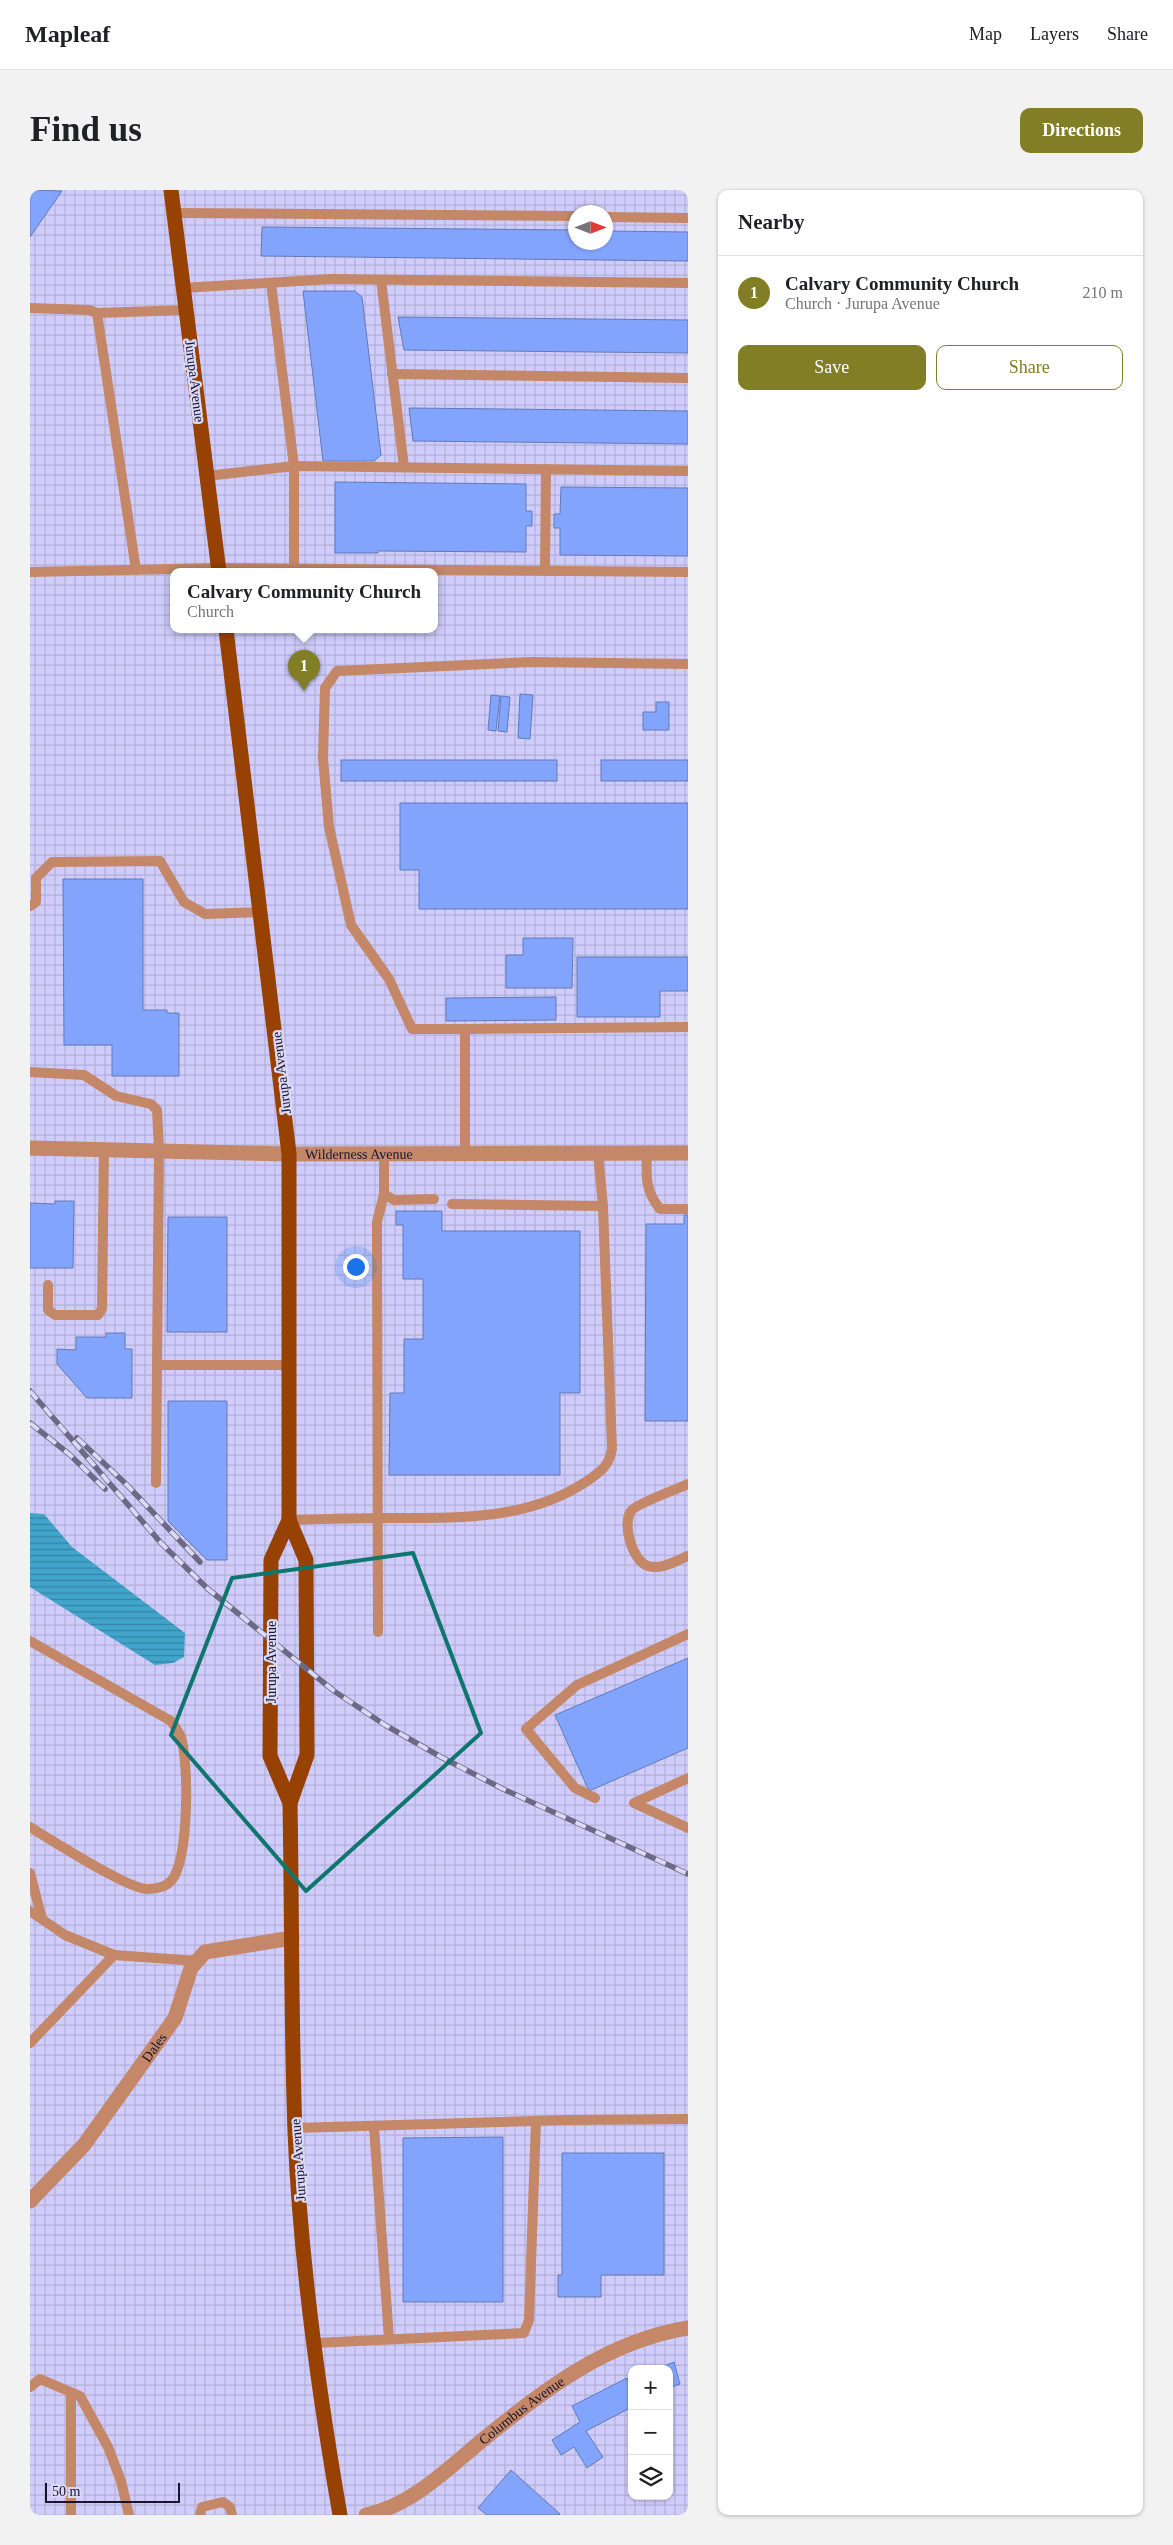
<!DOCTYPE html>
<meta charset="utf-8">
<style>
:root{--surface:#fff;--page:#f2f2f2;--text:#202124;--muted:#757577;--line:#e0e0e0;--accent:#817e26}
body{margin:0;font-family:"Times New Roman",serif;background:var(--page);color:var(--text)}
.controls{position:absolute;right:15px;bottom:15px;display:grid;overflow:hidden;border-radius:10px;box-shadow:0 1px 4px #0004}
.controls button{width:45px;height:45px;display:grid;place-items:center;padding:0;border:0;border-bottom:1px solid var(--line);background:var(--surface);color:var(--text);font:25px sans-serif}
.compass{position:absolute;left:538px;top:15px;width:45px;height:45px;border-radius:50%;background:var(--surface);box-shadow:0 1px 4px #0004;rotate:90deg}
.scale{position:absolute;left:15px;bottom:12px;width:135px;box-sizing:border-box;padding-left:5px;border:2px solid #17142d;border-top:0;font-size:14px;line-height:18px;white-space:nowrap;color:#17142d;-webkit-text-stroke:4px #dad9f6;paint-order:stroke}
.you{position:absolute;left:325px;top:1076px;width:18px;height:18px;margin:-12px;border:4px solid #fff;border-radius:50%;background:#1a73e8;box-shadow:0 0 0 8px #1a73e833}
.badge{display:grid;place-items:center;width:32px;height:32px;border-radius:50%;background:var(--accent);color:#fff;font-size:16px;font-weight:700}
.pin{position:absolute;translate:-50% -41px;filter:drop-shadow(0 1px 2px #0008)}
.pin::after{content:'';position:absolute;top:26px;width:18px;height:15px;background:inherit;clip-path:polygon(0 0,100% 0,50% 100%)}
.popup{position:absolute;left:140px;top:378px;width:268px;height:65px;box-sizing:border-box;display:grid;place-content:center;border-radius:10px;background:var(--surface);filter:drop-shadow(0 1px 4px #0005);font-size:16px;white-space:nowrap;color:var(--muted)}
.popup b{font-size:19px;color:var(--text)}
.popup::after{content:'';position:absolute;left:50%;top:100%;margin-left:-10px;border:10px solid transparent;border-top-color:var(--surface)}
.list{margin:0;padding:0;list-style:none}
h2{display:flex;justify-content:space-between;align-items:center;height:65px;margin:0;padding:0 20px;font-size:21px}
h2 small{font-size:16px;font-weight:400;color:var(--muted)}
.list li{display:grid;grid-template-columns:32px 1fr auto;gap:15px;align-items:center;box-sizing:border-box;height:75px;padding:0 20px;border-top:1px solid var(--line)}
.list b{display:block;font-size:19px;white-space:nowrap}
.list p{margin:0;font-size:16px;white-space:nowrap;color:var(--muted)}
.list em{font-size:16px;font-style:normal;color:var(--muted)}
.actions{display:flex;gap:10px;padding:15px 20px}
.actions a{flex:1;padding:11px 0;border:1px solid var(--accent);border-radius:10px;text-align:center;font-size:18px;color:var(--accent)}
.actions .main{background:var(--accent);color:#fff}
.icon{flex:none;width:28px;height:28px;fill:none;stroke:currentColor;stroke-width:2;stroke-linecap:round;stroke-linejoin:round}
.map{position:relative;flex:none;width:658px;height:2325px;overflow:hidden;border-radius:10px}
header{display:flex;align-items:center;gap:30px;box-sizing:border-box;height:70px;padding:0 25px;background:var(--surface);border-bottom:1px solid var(--line)}
header strong{font-size:24px}
nav{display:flex;gap:28px;margin-inline-start:auto;font-size:18px}
.intro{display:flex;align-items:center;justify-content:space-between;box-sizing:border-box;height:120px;padding:0 30px}
h1{margin:0;font-size:35px}
.button{padding:12px 22px;border-radius:10px;background:var(--accent);color:#fff;font-size:18px;font-weight:700}
main{display:flex;gap:30px;padding:0 30px}
aside{flex:1;background:var(--surface);border-radius:10px;box-shadow:0 1px 4px #0004}
.map>svg:first-child{display:block}
</style>
<header>
<strong>Mapleaf</strong>
<nav><a>Map</a><a>Layers</a><a>Share</a></nav>
</header>
<div class="intro"><h1>Find us</h1><a class="button">Directions</a></div>
<main>
<div class="map">
<svg width="658" height="2325" viewBox="0 0 658 2325">
<defs>
<pattern id="industrial-grid" width="8" height="8" patternUnits="userSpaceOnUse" patternTransform="scale(1.25)"><rect width="8" height="8" fill="#d0cdfc"/><path d="M0 4h8M4 0v8" fill="none" stroke="#b2afd8"/></pattern>
<pattern id="water-rules" width="6" height="5" patternUnits="userSpaceOnUse" patternTransform="scale(1.25)"><rect width="6" height="5" fill="#41a4ca"/><path d="M0 2.5h6" fill="none" stroke="#3584a4"/></pattern>
</defs>
<rect width="100%" height="100%" fill="#dad9f6"/>
<!-- industrial -->
<path fill="url(#industrial-grid)" fill-rule="evenodd" d="M0 0H658V2325H0ZM546 22H576V52H546ZM144 382H404V440H144ZM602 2179H639V2306H602Z"/>
<!-- water -->
<polygon fill="url(#water-rules)" points="0,1323 14,1324 42,1357 155,1443 154,1467 143,1473 125,1475 0,1397"/>
<!-- building -->
<g fill="#83a4fc" stroke="#627ab7">
<polygon points="0,0 32,1 0,47"/>
<polygon points="232,37 546,40 546,52 576,52 576,41 658,42 658,71 231,66"/>
<polygon points="273,101 325,101 332,107 351,265 344,271 293,271"/>
<polygon points="368,127 658,130 658,163 374,160"/>
<polygon points="379,218 658,221 658,254 383,251"/>
<polygon points="305,292 496,294 496,321 502,321 502,336 496,336 496,362 348,361 348,363 305,363"/>
<polygon points="531,297 658,298 658,366 530,365 530,338 524,338 524,324 530,324"/>
<polygon points="490,504 503,505 500,549 488,548"/>
<polygon points="461,505 470,506 466,541 458,540"/>
<polygon points="471,506 480,507 477,542 468,541"/>
<polygon points="626,512 639,512 639,540 613,540 613,522 626,522"/>
<rect x="311" y="570" width="216" height="21"/>
<rect x="571" y="570" width="87" height="21"/>
<polygon points="370,613 658,613 658,719 389,719 389,680 370,680"/>
<polygon points="33,689 113,689 113,820 137,820 137,823 149,823 149,886 82,886 82,855 34,855"/>
<polygon points="493,748 543,748 542,798 476,798 476,765 493,765"/>
<polygon points="547,767 658,767 658,801 630,801 630,827 547,827"/>
<polygon points="526,807 526,830 416,831 416,808"/>
<polygon points="25,1011 44,1011 43,1078 0,1078 0,1013 25,1014"/>
<polygon points="366,1021 412,1021 412,1041 550,1041 550,1203 530,1203 530,1285 359,1285 360,1203 374,1203 374,1149 393,1149 393,1089 373,1089 373,1035 366,1035"/>
<polygon points="654,1025 658,1025 658,1231 615,1231 616,1034 654,1034"/>
<polygon points="138,1027 197,1027 197,1142 137,1142"/>
<polygon points="76,1143 95,1143 95,1159 102,1159 102,1208 57,1208 27,1174 27,1159 46,1160 46,1147 76,1147"/>
<polygon points="138,1211 197,1211 197,1370 177,1370 138,1331"/>
<polygon points="658,1468 658,1558 559,1601 525,1525"/>
<polygon points="473,1947 473,2112 373,2112 373,1948"/>
<polygon points="532,1963 634,1963 634,2085 571,2085 571,2107 528,2107 528,2085 532,2085"/>
<polygon points="644,2172 650,2194 639,2198 639,2179 627,2179"/>
<polygon points="597,2188 602,2197 602,2217 556,2241 573,2267 557,2278 544,2257 531,2265 522,2250 550,2232 542,2216"/>
<polygon points="481,2280 530,2324 529,2325 457,2325 448,2318"/>
</g>
<g fill="none" stroke-linecap="round" stroke-linejoin="round">
<!-- lane -->
<g stroke="#c48768" stroke-width="10">
<polyline points="144,23 546,26"/>
<polyline points="576,27 658,28"/>
<polyline points="351,90 374,277"/>
<polyline points="241,93 264,276 264,379"/>
<polyline points="153,98 300,89 658,93"/>
<polyline points="0,118 59,120 67,123 156,120"/>
<polyline points="67,123 106,380"/>
<polyline points="362,184 658,188"/>
<polyline points="177,286 264,276 658,281"/>
<polyline points="515,381 516,279"/>
<polyline points="0,382 188,378 658,382"/>
<polyline points="0,716 6,712 6,688 22,672 130,671 154,712 175,724 231,722"/>
<polyline points="435,839 382,839 359,789 321,735 299,637 293,568 295,498 307,481 501,472 658,474"/>
<polyline points="0,882 54,885 86,906 121,914 127,920 129,960 127,1175 259,1175"/>
<polyline points="435,963 435,839 658,837"/>
<path d="M617 963C616 986 615 1001 630 1019H658"/>
<polyline points="354,964 354,1004 364,1010 404,1009"/>
<polyline points="422,1014 573,1016"/>
<polyline points="18,1095 18,1120 25,1125 68,1125 72,1119 74,959"/>
<polyline points="126,1293 127,1175"/>
<path d="M658 1294C647 1299 608 1313 602 1320 591 1332 602 1371 618 1376 632 1380 645 1371 658 1366"/>
<path d="M259 1330C293 1329 328 1328 362 1328 428 1328 497 1330 554 1293 569 1283 579 1277 582 1259L573 1016 568 963"/>
<polyline points="348,1442 347,1032 354,1004"/>
<path d="M0 1451 141 1531C144 1536 149 1542 151 1547 159 1574 159 1667 142 1690 136 1697 126 1699 118 1699 99 1700 20 1649 0 1637"/>
<polyline points="658,1588 604,1613 658,1638"/>
<polyline points="565,1608 545,1598 496,1539 547,1495 658,1444"/>
<polyline points="0,1683 12,1729"/>
<polyline points="0,1721 35,1745 84,1765 167,1771"/>
<polyline points="0,1853 84,1765"/>
<polyline points="344,1937 359,2149"/>
<polyline points="265,1938 538,1930 658,1929"/>
<polyline points="285,2153 494,2143 499,2130 506,1931"/>
<polyline points="0,2197 10,2189 50,2206 78,2257 91,2291 99,2325"/>
<polyline points="41,2203 41,2325"/>
<polyline points="170,2325 172,2317 193,2312 200,2317 202,2325"/>
</g>
<!-- street -->
<g stroke="#c48768" stroke-width="15">
<path id="s1" d="M0 958 259 964 658 963"/>
<path id="s2" d="M0 2011 54 1955 145 1828 161 1778 175 1762 262 1748"/>
<path id="s3" d="M336 2325C380 2316 417 2280 450 2252 512 2201 577 2151 658 2138"/>
</g>
<!-- primary -->
<g stroke="#974102" stroke-width="15">
<polyline points="141,0 189,382"/>
<path d="M196 440 259 964V1330L276 1370 277 1565 260 1613C262 1723 261 1833 265 1942 270 2070 288 2199 310 2325"/>
<polyline points="259,1330 241,1370 240,1566 260,1613"/>
</g>
<defs>
<g id="rail">
<polyline points="0,1201 131,1353 178,1399 304,1501 355,1535 411,1567 473,1599 658,1684"/>
<polyline points="0,1233 39,1264 75,1299"/>
<polyline points="47,1248 96,1294 170,1372"/>
</g>
</defs>
<!-- rail casing -->
<use href="#rail" stroke="#6c6984" stroke-width="5.5"/>
<!-- rail -->
<use href="#rail" stroke="#dad9f6" stroke-width="4" stroke-dasharray="11" stroke-linecap="butt"/>
</g>
<!-- marked area -->
<path fill="none" stroke="#0f766e" stroke-width="4" stroke-linejoin="round" d="M383 1363 451 1543 276 1701 141 1545 202 1388Z"/>
<g text-anchor="middle" stroke-width="4.5" stroke-linejoin="round" paint-order="stroke">
<!-- street labels -->
<g font-size="14" fill="#17142d" stroke="#dad9f6">
<text transform="translate(165 191) rotate(83)" y="5">Jurupa Avenue</text>
<text transform="translate(251 883) rotate(-97)" y="5">Jurupa Avenue</text>
<text dy="5" stroke="none"><textPath href="#s1" startOffset="329">Wilderness Avenue</textPath></text>
<text transform="translate(241 1472) rotate(-90)" y="5">Jurupa Avenue</text>
<text dy="5" stroke="none"><textPath href="#s2" startOffset="198">Dales</textPath></text>
<text transform="translate(268 1970) rotate(-94)" y="5">Jurupa Avenue</text>
<text dy="5" stroke="none"><textPath href="#s3" startOffset="189">Columbus Avenue</textPath></text>
</g>
</g>
</svg>
<div class="controls">
<button>+</button>
<button>−</button>
<button><svg class="icon" aria-label="layers" viewBox="0 0 24 24"><path d="M12 4l9 5-9 5-9-5zM3 14l9 5 9-5"/></svg></button>
</div>
<svg class="compass" viewBox="-18 -18 36 36"><path d="M0-13l5 13h-10z" fill="#e53935"/><path d="M0 13l5-13h-10z" fill="#757577"/></svg>
<div class="scale">50 m</div>
<div class="you"></div>
<div class="pin badge" style="left:274px;top:501px">1</div>
<div class="popup"><b>Calvary Community Church</b>Church</div>
</div>
<aside>
<h2>Nearby<small></small></h2>
<ul class="list">
<li><span class="badge">1</span><div><b>Calvary Community Church</b><p>Church · Jurupa Avenue</p></div><em>210 m</em></li>
</ul>
<div class="actions"><a class="main">Save</a><a>Share</a></div>
</aside>
</main>
